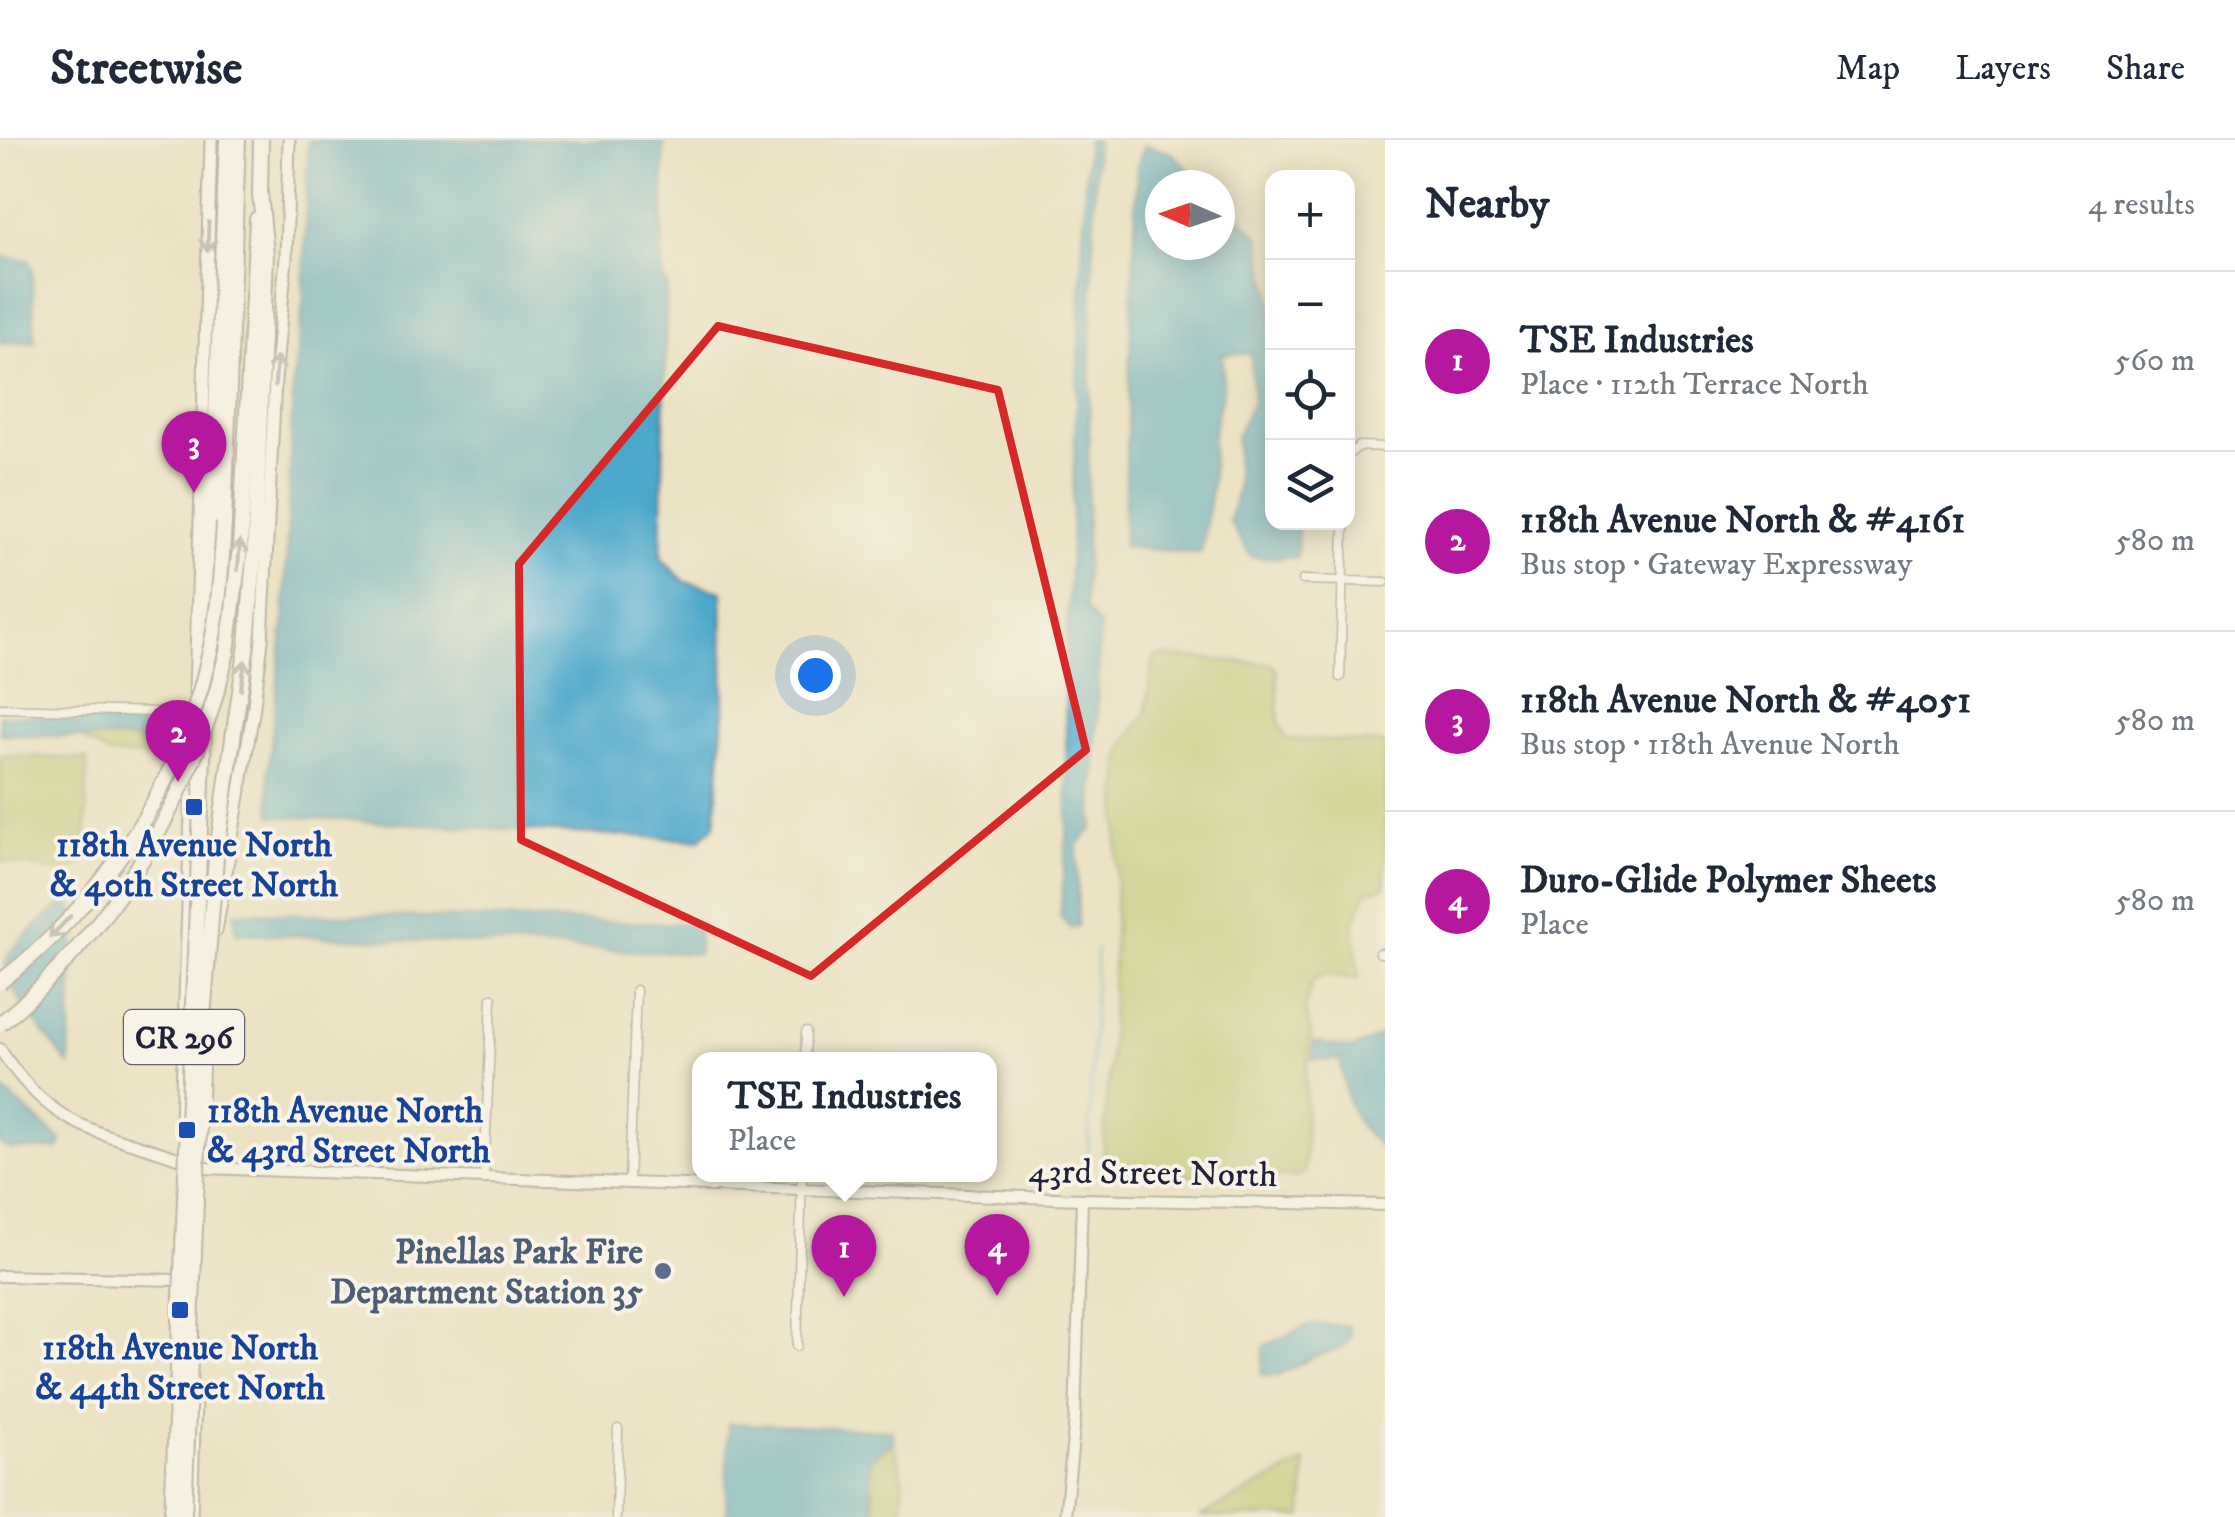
<!DOCTYPE html>
<meta charset="utf-8">
<style>
:root{--surface:#fff;--page:#f2f2f3;--text:#1f2937;--muted:#747a83;--line:#e0e1e3;--accent:#b5179e}
body{margin:0;font-family:"IM FELL DW Pica",serif;background:var(--page);color:var(--text)}
.controls{position:absolute;right:30px;top:30px;display:grid;overflow:hidden;border-radius:20px;box-shadow:0 5px 25px #0003}
.controls button{width:90px;height:90px;display:grid;place-items:center;padding:0;border:0;border-bottom:2px solid var(--line);background:var(--surface);color:var(--text);font:50px sans-serif}
.compass{position:absolute;left:1145px;top:30px;width:90px;height:90px;border-radius:50%;background:var(--surface);box-shadow:0 5px 25px #0003;rotate:272deg}
.you{position:absolute;left:815px;top:535px;width:35px;height:35px;margin:-25px;border:8px solid #fff;border-radius:50%;background:#1a73e8;box-shadow:0 0 0 15px #1a73e833}
.badge{display:grid;place-items:center;width:65px;height:65px;border-radius:50%;background:var(--accent);color:#fff;font-size:32px;font-weight:700}
.pin{position:absolute;translate:-50% -82px;filter:drop-shadow(0 2px 5px #0008)}
.pin::after{content:'';position:absolute;top:52px;width:35px;height:30px;background:inherit;clip-path:polygon(0 0,100% 0,50% 100%)}
.popup{position:absolute;left:692px;top:912px;width:305px;height:130px;box-sizing:border-box;display:grid;place-content:center;border-radius:20px;background:var(--surface);filter:drop-shadow(0 2px 8px #0005);font-size:32px;white-space:nowrap;color:var(--muted)}
.popup b{font-size:38px;color:var(--text)}
.popup::after{content:'';position:absolute;left:50%;top:100%;margin-left:-20px;border:20px solid transparent;border-top-color:var(--surface)}
.list{margin:0;padding:0;list-style:none}
h2{display:flex;justify-content:space-between;align-items:center;height:130px;margin:0;padding:0 40px;font-size:42px}
h2 small{font-size:32px;font-weight:400;color:var(--muted)}
.list li{display:grid;grid-template-columns:65px 1fr auto;gap:30px;align-items:center;box-sizing:border-box;height:180px;padding:0 40px;border-top:2px solid var(--line)}
.list b{display:block;font-size:38px;white-space:nowrap}
.list p{margin:0;font-size:32px;white-space:nowrap;color:var(--muted)}
.list em{font-size:32px;font-style:normal;color:var(--muted)}
.icon{flex:none;width:55px;height:55px;fill:none;stroke:currentColor;stroke-width:2;stroke-linecap:round;stroke-linejoin:round}
.map{position:relative;flex:none;width:1385px;height:1377px;overflow:hidden}
header{display:flex;align-items:center;gap:60px;box-sizing:border-box;height:140px;padding:0 50px;background:var(--surface);border-bottom:2px solid var(--line)}
header strong{font-size:48px}
nav{display:flex;gap:55px;margin-inline-start:auto;font-size:35px}
main{display:flex}
aside{flex:1;background:var(--surface)}
.map>svg:first-child{display:block}
</style>
<header>
<strong>Streetwise</strong>
<nav><a>Map</a><a>Layers</a><a>Share</a></nav>
</header>
<main>
<div class="map">
<svg width="1385" height="1377" viewBox="0 0 1385 1377">
<rect width="100%" height="100%" fill="#f7f3e8"/>
<filter id="ink" filterUnits="userSpaceOnUse"><feTurbulence type="fractalNoise" baseFrequency=".01" numOctaves="2"/><feDisplacementMap in="SourceGraphic" scale="20" xChannelSelector="R" yChannelSelector="G"/><feConvolveMatrix kernelMatrix="1 2 1 2 8 2 1 2 1" color-interpolation-filters="sRGB"/></filter>
<filter id="wash" filterUnits="userSpaceOnUse"><feTurbulence type="fractalNoise" baseFrequency=".0048" numOctaves="4" result="noise"/><feDisplacementMap in="SourceGraphic" scale="40" xChannelSelector="R" yChannelSelector="G"/><feGaussianBlur stdDeviation="2.25" result="paint"/><feColorMatrix in="noise" values="0 0 0 0 0 0 0 0 0 0 0 0 0 0 0 0 0 1.4 0 .05"/><feComposite in="paint" operator="in"/></filter>
<g filter="url(#wash)">
<rect width="100%" height="100%" fill="#ece3c5"/>
<!-- green -->
<g fill="#b4c467" stroke="#6b7351" stroke-width="2.5">
<polygon points="1161,516 1271,524 1277,530 1279,583 1288,599 1385,604 1385,747 1367,751 1354,782 1359,838 1321,835 1312,842 1305,868 1311,895 1306,938 1305,1032 1297,1037 1118,1034 1103,1019 1110,915 1120,619 1124,605 1146,572 1152,524 1155,518"/>
<polygon points="161,589 168,589 159,615 152,617 110,615 81,598 162,601"/>
<polygon points="0,615 87,619 86,703 80,723 69,733 0,721"/>
<polygon points="893,1302 904,1341 901,1377 875,1377 869,1319"/>
<polygon points="1305,1322 1303,1377 1199,1377"/>
</g>
<!-- water -->
<g fill="#4ba8ca" stroke="#366582" stroke-width="2.5">
<polygon points="308,0 664,0 662,139 667,143 661,418 685,442 722,451 724,571 715,685 699,700 271,676 268,631 284,482 293,242 303,165"/>
<polygon points="1087,0 1096,0 1085,468 1100,486 1093,688 1077,706 1078,786 1069,788 1060,776 1068,683 1065,545"/>
<polygon points="1144,5 1172,13 1206,45 1160,45 1160,105 1220,105 1220,59 1260,97 1272,161 1272,382 1298,383 1297,418 1251,417 1229,381 1237,349 1236,297 1253,260 1251,214 1223,214 1223,249 1213,293 1212,345 1201,414 1123,407 1137,27"/>
<polygon points="0,117 28,120 32,127 35,202 0,203"/>
<polygon points="0,575 161,580 162,601 0,594"/>
<path d="M61 766H70L75 773 69 925C53 903 3 849 6 823 8 810 21 801 30 792 40 782 48 773 61 766Z"/>
<polygon points="235,772 699,784 698,814 236,793"/>
<path d="M1385 894V1010C1349 984 1347 961 1340 920H1312L1314 902 1352 909Z"/>
<polygon points="3,950 62,1001 59,1009 12,1010 0,1005 0,951"/>
<polygon points="1311,1184 1348,1186 1351,1197 1342,1208 1316,1216 1279,1235 1261,1235 1264,1206"/>
<polygon points="728,1283 892,1290 894,1301 869,1319 875,1377 726,1377"/>
</g>
<g fill="none" stroke-linecap="round" stroke-linejoin="round">
<!-- stream -->
<polyline stroke="#4ba8ca" stroke-width="2.5" points="1087,1048 1096,810"/>
</g>
</g>
<g filter="url(#ink)">
<g fill="none" stroke-linecap="round" stroke-linejoin="round">
<defs>
<g id="street">
<polyline points="1348,315 1359,306 1385,307"/>
<polyline points="1303,440 1385,442"/>
<polyline points="1340,537 1344,382"/>
<polyline points="0,568 195,573"/>
<polyline points="1380,813 1385,813"/>
<polyline points="805,920 806,892"/>
<polyline points="484,1039 492,858"/>
<polyline points="629,1042 636,850"/>
<polyline points="797,1206 802,1034"/>
<polyline points="616,1377 618,1289"/>
</g>
<g id="secondary">
<path d="M0 909C60 1002 113 990 204 1028L1082 1059 1385 1065"/>
<polyline points="0,1136 176,1140"/>
<polyline points="1065,1377 1075,1278 1082,1059"/>
</g>
<g id="primary">
<polyline points="195,553 211,0"/>
<polyline points="216,791 253,573 262,501 275,241 286,118 289,0"/>
<polyline points="181,983 194,577"/>
<polyline points="191,1377 195,1259"/>
</g>
<g id="highway">
<polyline points="260,57 261,0"/>
<polyline points="224,383 238,0"/>
<polyline points="207,504 227,0"/>
<polyline points="227,512 240,408 257,79"/>
<polyline points="228,632 247,504 255,403 266,114 260,53"/>
<polyline points="202,642 206,540"/>
</g>
</defs>
<!-- street casing -->
<use href="#street" stroke="#878280" stroke-width="11"/>
<!-- secondary casing -->
<use href="#secondary" stroke="#878280" stroke-width="14"/>
<!-- primary casing -->
<use href="#primary" stroke="#878280" stroke-width="15"/>
<!-- highway casing -->
<use href="#highway" stroke="#878280" stroke-width="18"/>
<!-- street -->
<use href="#street" stroke="#fff" stroke-width="8"/>
<!-- secondary -->
<use href="#secondary" stroke="#fff" stroke-width="10"/>
<!-- primary -->
<use href="#primary" stroke="#fff" stroke-width="11"/>
<!-- highway -->
<use href="#highway" stroke="#fff" stroke-width="14"/>
<defs>
<g id="highway-bridge">
<path d="M0 842C102 764 180 645 208 520 219 475 221 429 224 383"/>
<path d="M0 884C115 788 194 657 227 512"/>
<polyline points="172,1377 202,642"/>
<polyline points="184,1377 203,877 216,718 228,632"/>
</g>
</defs>
<!-- highway-bridge casing -->
<use href="#highway-bridge" stroke="#878280" stroke-width="18" stroke-linecap="butt"/>
<!-- highway-bridge -->
<use href="#highway-bridge" stroke="#fff" stroke-width="14"/>
</g>
<!-- one-way arrows -->
<defs><path id="oneway-shaft" d="M-6 0H5M1.5-3L5.5 0L1.5 3" fill="none" stroke-width="1.6" stroke-linecap="round" stroke-linejoin="round" transform="scale(2.5)"/></defs>
<g stroke="#9c9ca7">
<use href="#oneway-shaft" transform="translate(208 97) rotate(92)"/>
<use href="#oneway-shaft" transform="translate(276 231) rotate(-85)"/>
<use href="#oneway-shaft" transform="translate(239 415) rotate(-86)"/>
<use href="#oneway-shaft" transform="translate(243 535) rotate(-82)"/>
<use href="#oneway-shaft" transform="translate(60 787) rotate(134)"/>
</g>
</g>
<!-- marked area -->
<path d="M0 0H1385V1377H0ZM718 186 998 250 1086 610 811 836 521 700 519 424Z" fill="#ece3c5" fill-opacity=".55" fill-rule="evenodd"/>
<path fill="none" stroke="#d62828" stroke-width="8" stroke-linejoin="round" d="M718 186 998 250 1086 610 811 836 521 700 519 424Z"/>
<!-- markers -->
<g fill="#1a4fb4" stroke="#f7f3e8" stroke-width="4">
<rect x="184" y="657" width="20" height="20" rx="5"/>
<rect x="177" y="980" width="20" height="20" rx="5"/>
<rect x="170" y="1160" width="20" height="20" rx="5"/>
</g>
<circle fill="#5c6f8a" stroke="#f7f3e8" stroke-width="4" cx="663" cy="1131" r="10"/>
<g text-anchor="middle" stroke-width="8" stroke-linejoin="round" paint-order="stroke">
<!-- shield labels -->
<rect fill="#f7f3e8" stroke="#62616f" stroke-width="2.5" x="124" y="870" width="120" height="54" rx="8"/>
<g font-size="32" font-weight="bold" fill="#22223b">
<text x="184" y="908">CR 296</text>
</g>
<!-- transit labels -->
<g font-size="35" font-weight="bold" fill="#164399" stroke="#f7f3e8">
<text x="194" y="716">118th Avenue North<tspan x="194" dy="40">&amp; 40th Street North</tspan></text>
<text x="207" y="982" text-anchor="start">118th Avenue North<tspan x="207" dy="40">&amp; 43rd Street North</tspan></text>
<text x="180" y="1219">118th Avenue North<tspan x="180" dy="40">&amp; 44th Street North</tspan></text>
</g>
<!-- street labels -->
<g font-size="35" fill="#22223b" stroke="#f7f3e8">
<text transform="translate(1153 1032) rotate(1)" y="12">43rd Street North</text>
</g>
<!-- service labels -->
<g font-size="35" font-weight="bold" fill="#4e5e75" stroke="#f7f3e8" text-anchor="end">
<text x="643" y="1123">Pinellas Park Fire<tspan x="643" dy="40">Department Station 35</tspan></text>
</g>
</g>
</svg>
<div class="controls">
<button>+</button>
<button>−</button>
<button><svg class="icon" aria-label="locate" viewBox="0 0 24 24"><circle cx="12" cy="12" r="6"/><path d="M12 2v4M12 18v4M2 12h4M18 12h4"/></svg></button>
<button><svg class="icon" aria-label="layers" viewBox="0 0 24 24"><path d="M12 4l9 5-9 5-9-5zM3 14l9 5 9-5"/></svg></button>
</div>
<svg class="compass" viewBox="-18 -18 36 36"><path d="M0-13l5 13h-10z" fill="#e53935"/><path d="M0 13l5-13h-10z" fill="#747a83"/></svg>
<div class="you"></div>
<div class="pin badge" style="left:844px;top:1157px">1</div>
<div class="popup"><b>TSE Industries</b>Place</div>
<div class="pin badge" style="left:178px;top:642px">2</div>
<div class="pin badge" style="left:194px;top:353px">3</div>
<div class="pin badge" style="left:997px;top:1156px">4</div>
</div>
<aside>
<h2>Nearby<small>4 results</small></h2>
<ul class="list">
<li><span class="badge">1</span><div><b>TSE Industries</b><p>Place · 112th Terrace North</p></div><em>560 m</em></li>
<li><span class="badge">2</span><div><b>118th Avenue North &amp; #4161</b><p>Bus stop · Gateway Expressway</p></div><em>580 m</em></li>
<li><span class="badge">3</span><div><b>118th Avenue North &amp; #4051</b><p>Bus stop · 118th Avenue North</p></div><em>580 m</em></li>
<li><span class="badge">4</span><div><b>Duro-Glide Polymer Sheets</b><p>Place</p></div><em>580 m</em></li>
</ul>
</aside>
</main>
